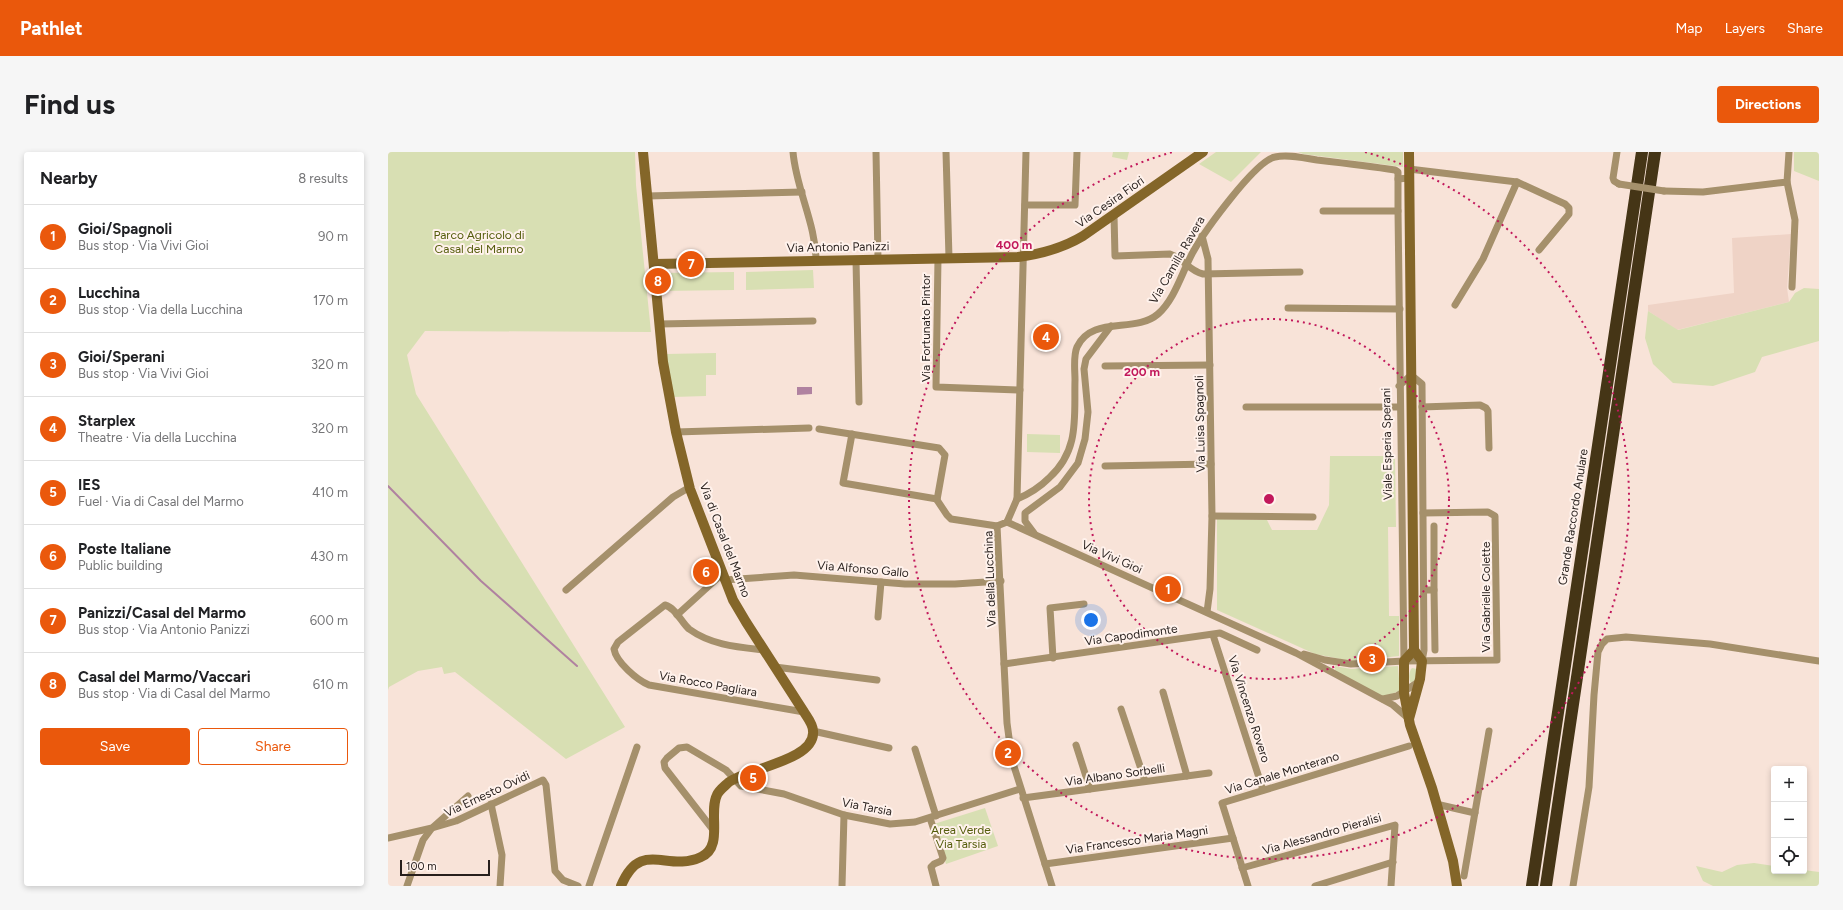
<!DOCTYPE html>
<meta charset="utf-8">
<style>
:root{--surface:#fff;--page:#f6f6f6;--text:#202124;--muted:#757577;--line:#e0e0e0;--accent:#ea580c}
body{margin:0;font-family:Figtree,sans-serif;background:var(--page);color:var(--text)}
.controls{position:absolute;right:12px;bottom:12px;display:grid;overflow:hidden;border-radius:4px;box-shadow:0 2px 6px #0003}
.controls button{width:36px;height:36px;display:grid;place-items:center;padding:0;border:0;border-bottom:1px solid var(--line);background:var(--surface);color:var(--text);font:20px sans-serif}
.scale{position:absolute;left:12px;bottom:10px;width:90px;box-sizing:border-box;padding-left:4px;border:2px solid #271f1c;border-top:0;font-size:11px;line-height:14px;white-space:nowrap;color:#271f1c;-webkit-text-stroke:3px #fff2ec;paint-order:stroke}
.you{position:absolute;left:703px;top:468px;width:14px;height:14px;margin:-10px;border:3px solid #fff;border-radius:50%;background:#1a73e8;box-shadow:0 0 0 6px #1a73e833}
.badge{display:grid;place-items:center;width:26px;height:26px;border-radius:50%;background:var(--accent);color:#fff;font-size:13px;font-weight:700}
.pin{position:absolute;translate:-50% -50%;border:2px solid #fff;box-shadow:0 1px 4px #0006}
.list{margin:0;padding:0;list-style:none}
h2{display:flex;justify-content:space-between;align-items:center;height:52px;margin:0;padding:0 16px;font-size:17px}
h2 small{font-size:13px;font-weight:400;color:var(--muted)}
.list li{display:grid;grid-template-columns:26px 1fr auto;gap:12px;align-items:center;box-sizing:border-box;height:64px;padding:0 16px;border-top:1px solid var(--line)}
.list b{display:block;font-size:15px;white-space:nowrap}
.list p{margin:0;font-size:13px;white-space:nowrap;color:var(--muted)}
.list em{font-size:13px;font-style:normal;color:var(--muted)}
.actions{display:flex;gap:8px;padding:12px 16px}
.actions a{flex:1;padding:9px 0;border:1px solid var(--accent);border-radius:4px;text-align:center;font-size:14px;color:var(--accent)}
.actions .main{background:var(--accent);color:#fff}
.icon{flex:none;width:22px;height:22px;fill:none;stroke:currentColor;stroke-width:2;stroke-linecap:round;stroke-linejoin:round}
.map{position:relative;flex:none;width:1431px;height:734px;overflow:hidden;border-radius:4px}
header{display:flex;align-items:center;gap:24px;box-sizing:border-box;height:56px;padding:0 20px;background:var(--accent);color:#fff}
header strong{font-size:19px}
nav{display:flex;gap:22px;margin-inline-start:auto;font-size:14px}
.intro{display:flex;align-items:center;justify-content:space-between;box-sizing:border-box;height:96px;padding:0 24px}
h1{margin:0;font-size:28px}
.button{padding:10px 18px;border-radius:4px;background:var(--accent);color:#fff;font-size:14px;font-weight:700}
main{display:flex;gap:24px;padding:0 24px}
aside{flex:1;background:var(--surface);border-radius:4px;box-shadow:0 2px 6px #0003}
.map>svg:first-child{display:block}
</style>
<header>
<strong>Pathlet</strong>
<nav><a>Map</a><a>Layers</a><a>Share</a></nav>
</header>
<div class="intro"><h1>Find us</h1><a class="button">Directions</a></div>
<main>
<aside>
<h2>Nearby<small>8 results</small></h2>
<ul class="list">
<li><span class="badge">1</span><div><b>Gioi/Spagnoli</b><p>Bus stop · Via Vivi Gioi</p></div><em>90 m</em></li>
<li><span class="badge">2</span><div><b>Lucchina</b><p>Bus stop · Via della Lucchina</p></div><em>170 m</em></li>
<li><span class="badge">3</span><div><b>Gioi/Sperani</b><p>Bus stop · Via Vivi Gioi</p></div><em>320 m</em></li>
<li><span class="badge">4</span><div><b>Starplex</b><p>Theatre · Via della Lucchina</p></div><em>320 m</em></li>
<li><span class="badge">5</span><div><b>IES</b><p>Fuel · Via di Casal del Marmo</p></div><em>410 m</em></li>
<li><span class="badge">6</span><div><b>Poste Italiane</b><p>Public building</p></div><em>430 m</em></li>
<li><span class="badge">7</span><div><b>Panizzi/Casal del Marmo</b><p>Bus stop · Via Antonio Panizzi</p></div><em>600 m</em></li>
<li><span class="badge">8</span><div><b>Casal del Marmo/Vaccari</b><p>Bus stop · Via di Casal del Marmo</p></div><em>610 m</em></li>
</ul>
<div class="actions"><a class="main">Save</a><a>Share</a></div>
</aside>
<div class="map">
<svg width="1431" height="734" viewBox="0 0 1431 734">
<rect width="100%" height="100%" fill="#f8e3d8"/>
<!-- built -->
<polygon fill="#efd3c6" points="1403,82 1399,136 1401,150 1289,178 1260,159 1260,153 1346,141 1344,86"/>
<!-- green -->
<g fill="#d8dfb3">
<polygon points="0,0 247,0 248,33 263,180 37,179 19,203 28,242 237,575 178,607 67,520 56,522 54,515 30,519 1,535 0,538"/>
<polygon points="725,0 741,0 739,8 724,5"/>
<polygon points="828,0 873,0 843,30 811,12"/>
<polygon points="910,0 1015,0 1015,15 915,2"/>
<polygon points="1406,0 1431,0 1431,29 1406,19"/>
<polygon points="425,118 426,136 358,138 358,120"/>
<polygon points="346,120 346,138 273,139 273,121"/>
<polygon points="1416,136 1431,137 1431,189 1374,205 1367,220 1325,234 1285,231 1265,212 1257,186 1260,159 1290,178 1401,150 1407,141"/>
<polygon points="328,201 328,223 318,223 318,244 285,245 278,202"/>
<polygon points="639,282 672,283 672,301 639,300"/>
<polygon points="942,304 1007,304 1008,375 1000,375 1001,464 1011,464 1011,504 963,509 927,502 829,458 829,367 879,368 884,378 929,378 941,353"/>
<polygon points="947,514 963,517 1010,514 1012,539 997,544 991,544 947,519"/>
<path d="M1024 516 1029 517 1027 529 1023 531C1020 527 1021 519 1024 516Z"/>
<polygon points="597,656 610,694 558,712 546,672"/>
<polygon points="1366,711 1386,714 1386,719 1416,718 1431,720 1431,734 1325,734 1315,729 1308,714 1334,720 1349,713"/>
</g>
<!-- water -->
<polygon fill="#b082a0" points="409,235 424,235 424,242 409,243"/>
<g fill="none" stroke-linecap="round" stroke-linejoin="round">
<!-- stream -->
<polyline stroke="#b082a0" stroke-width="2" points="0,334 93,429 189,514"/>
<!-- street -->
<g stroke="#a5906b" stroke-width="7">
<path d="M405 0C408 37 428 72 428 109"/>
<polyline points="488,0 490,107"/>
<polyline points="558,0 561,106"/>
<polyline points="1229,0 1225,26 1226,29 1231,32"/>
<polyline points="1021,17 1129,30 1177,52 1181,56 1181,62 1151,98"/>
<polyline points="1399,30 1407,68 1404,135"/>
<polyline points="1276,39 1315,40 1399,30 1401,0"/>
<polyline points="259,44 414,40"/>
<polyline points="637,53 687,53 689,0"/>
<polyline points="935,59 1010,59"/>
<path d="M726 63 727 104 782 102C795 106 801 119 815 122L912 120"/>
<polyline points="814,84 820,107 824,364 822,437 819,460"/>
<polyline points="550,106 548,235 632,238"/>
<polyline points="468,108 471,250"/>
<polyline points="1067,153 1095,107 1129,30"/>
<polyline points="900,156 1012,157"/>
<polyline points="271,172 425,169"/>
<polyline points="717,214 822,213"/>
<polyline points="1011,234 1023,223 1034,232 1036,498 1034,509"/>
<polyline points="858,255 1012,255"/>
<polyline points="1034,255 1092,253 1098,256 1100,259 1101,296"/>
<polyline points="431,277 551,296 557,303 549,348 559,363 563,367 609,374 619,370 629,347 638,0"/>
<polyline points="288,280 421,276"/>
<polyline points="464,282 455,331 549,347"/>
<polyline points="717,314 823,312"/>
<path d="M629 347C641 342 652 335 661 326 692 298 686 265 687 228 687 218 685 204 689 195 704 163 747 182 770 162 787 147 794 120 805 100 816 80 867 9 887 5 900 2 916 6 929 8 955 11 981 14 1007 18L1010 20V27"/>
<polyline points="824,364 925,365"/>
<polyline points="619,370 908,501 1005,553 1020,566"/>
<polyline points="609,374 619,571 624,608 664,734"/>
<polyline points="646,381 637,369 637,361 672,335 690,311 697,287 700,260 696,217 698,207 723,174"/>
<polyline points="336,428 406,423 517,432 567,432 613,429"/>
<polyline points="178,438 285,345 302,335"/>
<polyline points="1036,438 1046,438 1046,374"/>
<polyline points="1046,438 1047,498"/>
<polyline points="289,463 334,422"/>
<polyline points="490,465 493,430"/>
<polyline points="825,483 875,638"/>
<path d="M376 498C349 495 323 493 301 477 293 470 288 456 277 453L230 490 226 497C228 510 249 528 261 533L416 560"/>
<polyline points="916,502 937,508 963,512 1016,509 1109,508 1107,364 1100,360 1035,361"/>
<polyline points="665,506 662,456 696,452"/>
<polyline points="1016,509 1010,59 1010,27 1021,26"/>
<polyline points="616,512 832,481 869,498"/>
<polyline points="387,515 489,528"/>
<polyline points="775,540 799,624"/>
<polyline points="995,547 1009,544 1032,529"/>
<polyline points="733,557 757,629"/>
<polyline points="425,579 501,596"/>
<polyline points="688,593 702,637"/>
<polyline points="527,597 548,664"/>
<polyline points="635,646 821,621"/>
<polyline points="103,652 114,703 112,734"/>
<polyline points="1048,652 1087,661"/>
<polyline points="542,666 555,706 553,709 546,712 543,715 548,734"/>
<polyline points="326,679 277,616 276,610 279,606 291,596 299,595 338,618 353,634 396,642 456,663 502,672 527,670 632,637"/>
<polyline points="0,686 44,676 80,644"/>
<polyline points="657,712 845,686"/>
<polyline points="854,716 1007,673 1003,734"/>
<polyline points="1076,724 1101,579"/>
<polyline points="19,734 35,688 44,676 68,669 155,628 158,633 167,719 175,728 190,734"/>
<polyline points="201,734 249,595"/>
<polyline points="454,734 456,663"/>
<polyline points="860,734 834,651 1021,594"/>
<polyline points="927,734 1005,710"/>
<polyline points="1185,734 1201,635 1206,543 1210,500 1214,492 1219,487 1238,485 1322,492 1431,509"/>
</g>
<!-- secondary -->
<g stroke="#846629" stroke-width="10">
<path d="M266 112 630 105C653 102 675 96 695 84L815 0"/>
<polyline points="1026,498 1016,509 1016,541 1022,573 1044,636 1065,709 1069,734"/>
<polyline points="1021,567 1032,527 1034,509 1026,498 1021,0"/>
<path d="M233 734C253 686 279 721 313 705 336 695 320 661 329 643 331 638 337 634 341 630 361 616 428 608 425 579 425 572 419 565 416 560L358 470 345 448 302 337 288 280 275 210 255 0"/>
</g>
<!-- highway -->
<g stroke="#453516" stroke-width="12">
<polyline points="1144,734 1254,0"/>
<polyline points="1158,734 1267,0"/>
</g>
<!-- street-bridge -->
<polyline stroke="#a5906b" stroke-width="7" points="1231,32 1276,39"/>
</g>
<!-- distance rings -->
<g fill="none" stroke="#c2185b" stroke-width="2" stroke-dasharray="2 4">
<circle cx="881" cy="347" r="180"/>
<path d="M977 0A360 360 0 1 1 785 0"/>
</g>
<g text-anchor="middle" stroke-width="4" stroke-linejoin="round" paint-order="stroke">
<!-- street labels -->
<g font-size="12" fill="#271f1c" stroke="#fff2ec">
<text transform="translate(722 50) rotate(-35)" y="4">Via Cesira Fiori</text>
<text transform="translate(450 95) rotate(-1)" y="4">Via Antonio Panizzi</text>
<text transform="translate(789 108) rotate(-60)" y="4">Via Camilla Ravera</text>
<text transform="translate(538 176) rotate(-90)" y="4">Via Fortunato Pintor</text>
<text transform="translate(812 272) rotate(-91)" y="4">Via Luisa Spagnoli</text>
<text transform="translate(999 292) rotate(-91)" y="4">Viale Esperia Sperani</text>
<text transform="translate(1185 365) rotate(-81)" y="4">Grande Raccordo Anulare</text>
<text transform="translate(337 388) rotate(69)" y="4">Via di Casal del Marmo</text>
<text transform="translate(724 405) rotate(24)" y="4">Via Vivi Gioi</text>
<text transform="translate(475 417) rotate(5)" y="4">Via Alfonso Gallo</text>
<text transform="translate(602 427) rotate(-92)" y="4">Via della Lucchina</text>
<text transform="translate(1098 445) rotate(-90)" y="4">Via Gabrielle Colette</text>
<text transform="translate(743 483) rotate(-8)" y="4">Via Capodimonte</text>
<text transform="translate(320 532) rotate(10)" y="4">Via Rocco Pagliara</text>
<text transform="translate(861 557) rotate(72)" y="4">Via Vincenzo Rovero</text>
<text transform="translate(894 621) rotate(-17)" y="4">Via Canale Monterano</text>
<text transform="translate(727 623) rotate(-8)" y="4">Via Albano Sorbelli</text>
<text transform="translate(99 642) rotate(-25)" y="4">Via Ernesto Ovidi</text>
<text transform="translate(479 655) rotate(11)" y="4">Via Tarsia</text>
<text transform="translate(934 682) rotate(-16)" y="4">Via Alessandro Pieralisi</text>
<text transform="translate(749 688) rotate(-8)" y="4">Via Francesco Maria Magni</text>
</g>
<!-- park labels -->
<g font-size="12" fill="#555d0c" stroke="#fff2ec">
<text x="91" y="87">Parco Agricolo di<tspan x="91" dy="14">Casal del Marmo</tspan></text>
<text x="573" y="682">Area Verde<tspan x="573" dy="14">Via Tarsia</tspan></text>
</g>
</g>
<circle cx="881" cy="347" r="6" fill="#c2185b" stroke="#fff2ec" stroke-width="2"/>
<g font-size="12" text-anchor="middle" font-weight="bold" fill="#c2185b" stroke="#fff2ec" stroke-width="4" stroke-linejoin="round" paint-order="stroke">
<text x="626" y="97">400 m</text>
<text x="754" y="224">200 m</text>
</g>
</svg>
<div class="controls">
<button>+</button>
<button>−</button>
<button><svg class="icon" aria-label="locate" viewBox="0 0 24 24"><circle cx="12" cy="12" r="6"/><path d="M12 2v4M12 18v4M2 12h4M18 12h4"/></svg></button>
</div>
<div class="scale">100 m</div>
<div class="you"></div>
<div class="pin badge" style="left:780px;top:437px">1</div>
<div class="pin badge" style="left:620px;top:601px">2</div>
<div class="pin badge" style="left:984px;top:507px">3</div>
<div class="pin badge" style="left:658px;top:185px">4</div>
<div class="pin badge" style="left:365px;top:626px">5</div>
<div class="pin badge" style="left:318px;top:420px">6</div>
<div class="pin badge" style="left:303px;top:112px">7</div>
<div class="pin badge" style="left:270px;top:129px">8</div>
</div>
</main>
